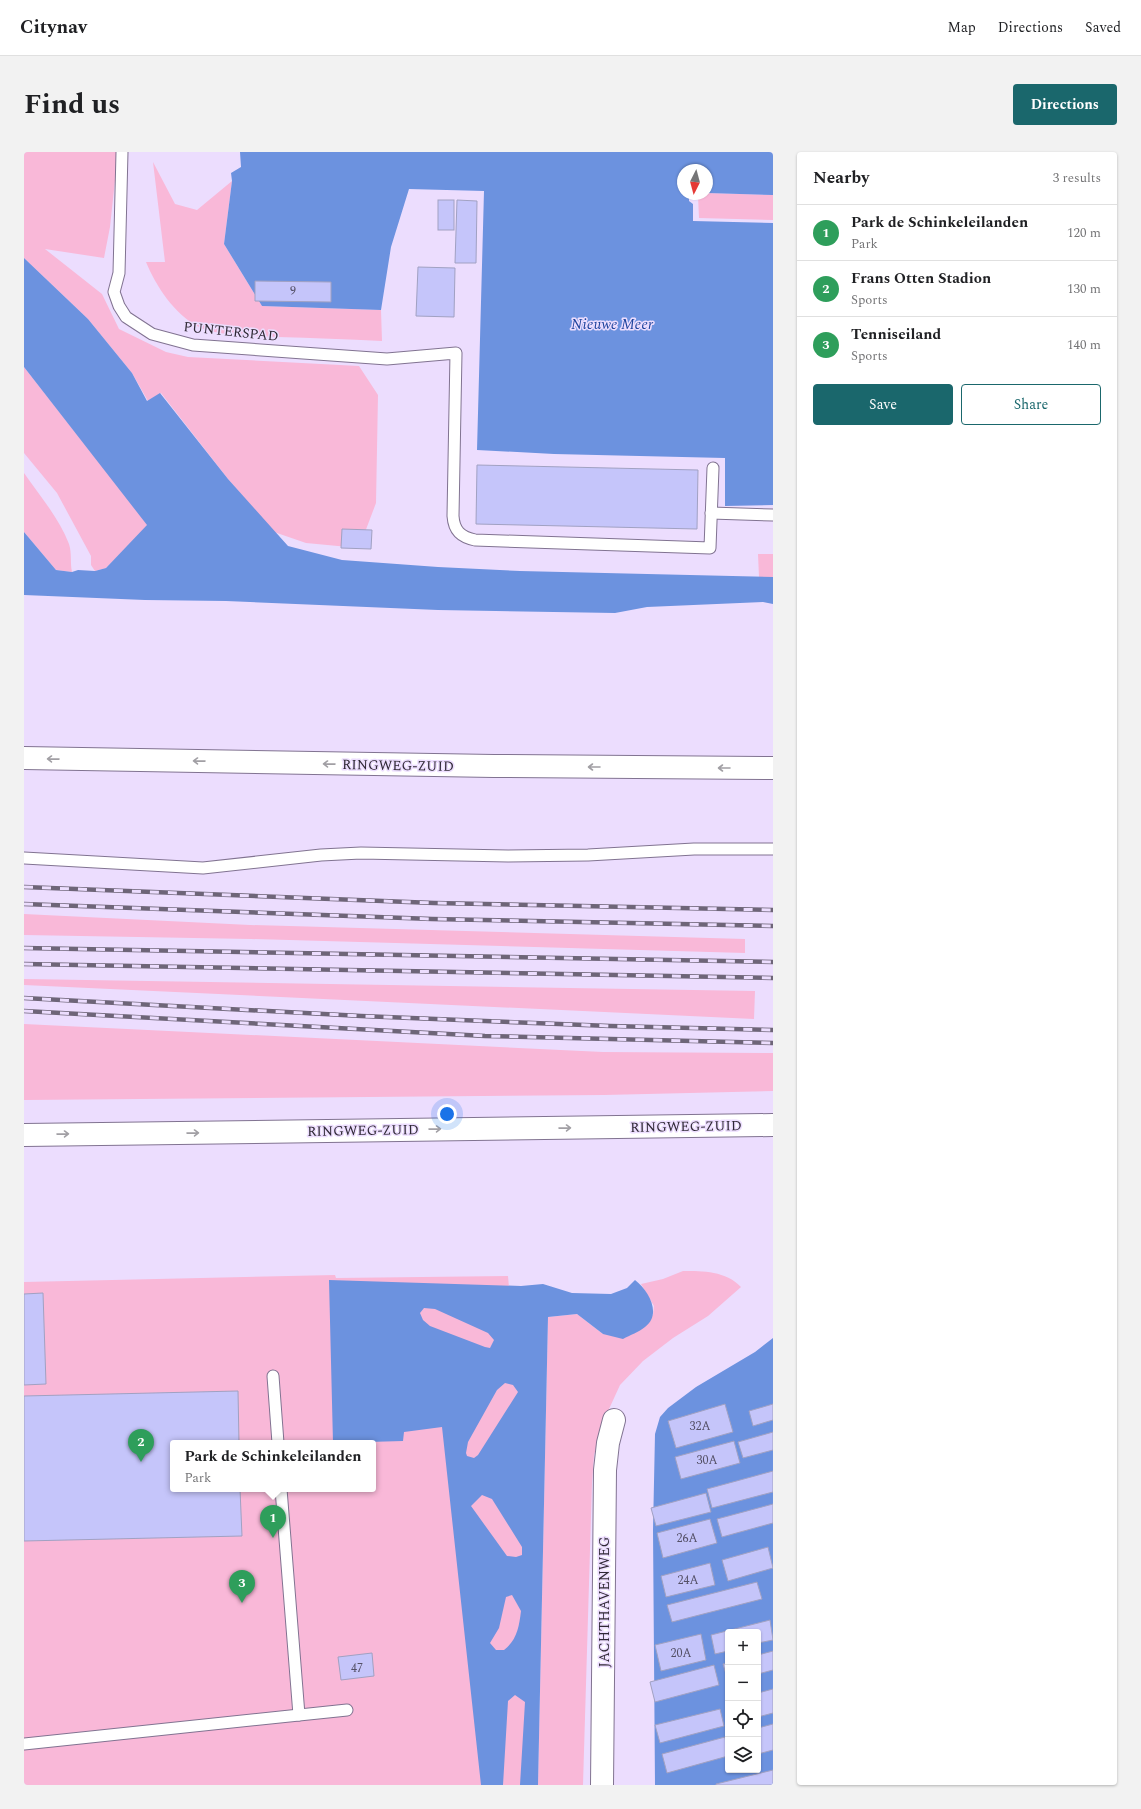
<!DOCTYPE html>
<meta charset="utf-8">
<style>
:root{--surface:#fff;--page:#f2f2f2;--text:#202124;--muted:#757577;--line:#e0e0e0;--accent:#1a676c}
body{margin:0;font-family:Spectral,serif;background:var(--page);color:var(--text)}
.controls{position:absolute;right:12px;bottom:12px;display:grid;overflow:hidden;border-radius:4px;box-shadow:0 1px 3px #0004}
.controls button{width:36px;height:36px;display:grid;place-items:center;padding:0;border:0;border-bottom:1px solid var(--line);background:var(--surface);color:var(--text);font:20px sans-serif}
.compass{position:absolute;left:653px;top:12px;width:36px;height:36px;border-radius:50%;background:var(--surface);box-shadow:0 1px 3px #0004;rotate:186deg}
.you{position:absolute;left:423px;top:962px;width:14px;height:14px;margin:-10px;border:3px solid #fff;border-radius:50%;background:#1a73e8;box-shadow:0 0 0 6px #1a73e833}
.badge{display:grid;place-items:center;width:26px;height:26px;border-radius:50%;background:var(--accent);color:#fff;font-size:13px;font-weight:700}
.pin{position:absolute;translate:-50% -33px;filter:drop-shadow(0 1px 2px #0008)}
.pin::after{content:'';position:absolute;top:21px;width:14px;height:12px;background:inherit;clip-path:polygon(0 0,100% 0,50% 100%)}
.popup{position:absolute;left:146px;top:1288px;width:206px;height:52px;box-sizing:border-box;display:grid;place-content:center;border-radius:4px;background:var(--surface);filter:drop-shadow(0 1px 3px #0005);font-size:13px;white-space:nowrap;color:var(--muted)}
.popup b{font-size:15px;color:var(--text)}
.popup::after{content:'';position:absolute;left:50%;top:100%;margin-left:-8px;border:8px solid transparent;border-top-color:var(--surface)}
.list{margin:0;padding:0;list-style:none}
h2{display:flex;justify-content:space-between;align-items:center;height:52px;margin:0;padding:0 16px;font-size:17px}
h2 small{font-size:13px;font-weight:400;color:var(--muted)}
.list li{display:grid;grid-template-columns:26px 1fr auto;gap:12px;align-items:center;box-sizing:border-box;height:56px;padding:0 16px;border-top:1px solid var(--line)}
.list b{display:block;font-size:15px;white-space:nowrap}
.list p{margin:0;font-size:13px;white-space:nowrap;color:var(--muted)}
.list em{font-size:13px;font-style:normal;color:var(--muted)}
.actions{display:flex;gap:8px;padding:12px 16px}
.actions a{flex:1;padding:9px 0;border:1px solid var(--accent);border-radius:4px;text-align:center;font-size:14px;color:var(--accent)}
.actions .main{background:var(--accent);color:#fff}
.icon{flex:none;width:22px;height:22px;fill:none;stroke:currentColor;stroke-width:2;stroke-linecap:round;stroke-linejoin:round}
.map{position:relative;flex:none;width:749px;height:1633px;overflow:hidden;border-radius:4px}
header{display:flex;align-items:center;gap:24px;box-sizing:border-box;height:56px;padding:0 20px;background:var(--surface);border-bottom:1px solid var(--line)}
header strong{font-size:19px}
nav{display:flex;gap:22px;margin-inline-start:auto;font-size:14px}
.intro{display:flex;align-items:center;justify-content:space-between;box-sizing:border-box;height:96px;padding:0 24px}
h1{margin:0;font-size:28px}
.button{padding:10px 18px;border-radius:4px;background:var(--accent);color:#fff;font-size:14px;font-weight:700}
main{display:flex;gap:24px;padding:0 24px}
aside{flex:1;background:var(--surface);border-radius:4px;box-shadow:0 1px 3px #0004}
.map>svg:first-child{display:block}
</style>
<header>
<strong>Citynav</strong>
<nav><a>Map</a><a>Directions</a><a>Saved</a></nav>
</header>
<div class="intro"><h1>Find us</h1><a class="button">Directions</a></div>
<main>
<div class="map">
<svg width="749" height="1633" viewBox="0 0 749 1633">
<rect width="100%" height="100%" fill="#ecddfe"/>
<!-- green -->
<g fill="#f9b8d8" fill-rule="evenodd">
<polygon points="0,0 94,0 86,75 80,106 21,97 78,142 95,177 142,200 164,205 335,214 354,243 352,351 335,396 282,391 250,380 204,327 137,241 124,249 108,221 64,167 0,106"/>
<path d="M129 10 151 52 173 58 208 29 200 92 238 154 357 158 358 189C323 187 288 186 254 185 233 184 193 184 175 175 150 162 132 134 122 110H141Z"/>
<polygon points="683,41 749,43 749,68 675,66 674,44"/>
<polygon points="0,215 124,373 82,416 71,419 67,413 67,404 33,341 0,301"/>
<path d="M0 321C16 344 35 366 45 392 48 401 46 411 48 420L32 418 0 380Z"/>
<polygon points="734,402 749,402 749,425 735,425"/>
<polygon points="0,762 226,773 721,787 721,801 227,787 0,783"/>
<polygon points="0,827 731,839 730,867 0,833"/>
<polygon points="0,872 579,900 749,901 749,939 580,943 0,948"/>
<path d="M659 1119C679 1119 702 1119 717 1135L684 1164 649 1186 619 1209 596 1233 580 1268 570 1303 568 1331 559 1633H514L524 1165 553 1162 579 1182 629 1163 630 1154 617 1132 639 1127Z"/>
<path d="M311 1123 312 1126 484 1124 494 1240 511 1633H0V1130ZM149 1291H349V1337H149Z"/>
</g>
<!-- water -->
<g fill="#6c92df" fill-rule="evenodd">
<polygon points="216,0 749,0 749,43 683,41 683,18 659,18 659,42 676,42 674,44 665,45 665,49 669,52 669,69 749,71 749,353 701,354 701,306 530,302 453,298 460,39 385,37 367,95 357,158 238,154 200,92 208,29 207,21 217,15"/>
<polygon points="0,106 64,167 108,221 123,249 136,241 204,327 264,394 318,408 414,415 496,419 749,425 749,452 739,450 623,455 591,461 414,458 202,449 121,448 0,443 0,380 32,418 48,420 54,418 71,419 82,416 123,373 0,215"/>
<path d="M305 1128 497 1134 519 1132 548 1141 587 1142 603 1136 611 1128C625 1139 638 1162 621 1175 615 1180 606 1183 599 1187L579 1182 553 1162 524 1165 514 1633H496L501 1550 491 1543 484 1549 479 1633H457L418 1275 380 1280 379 1289 309 1291ZM400 1156 411 1157 464 1181 470 1188 466 1196 461 1195 406 1174 399 1168 396 1161ZM481 1231 489 1233 494 1240 454 1303 450 1306 443 1304 442 1301 444 1290 473 1238ZM458 1343 468 1347 498 1395V1403L492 1405 483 1404 447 1354ZM488 1443 497 1459C495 1475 493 1488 480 1498H472L466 1491 475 1476 482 1445Z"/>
<path d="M749 1186V1633H631L629 1378 631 1282 636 1265 644 1256 672 1235 731 1200ZM704 1480H734V1618H704Z"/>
</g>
<!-- building -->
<g fill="#c5c5fa" stroke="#a1a1c2">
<rect x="414" y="48" width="16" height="30"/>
<polygon points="433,48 453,49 452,111 431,111"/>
<polygon points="394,115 431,116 430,165 392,164"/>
<polygon points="231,129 307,130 307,150 231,149"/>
<polygon points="453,313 674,318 673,377 452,372"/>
<polygon points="318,377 348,378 347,397 317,396"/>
<polygon points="19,1141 22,1232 0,1233 0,1142"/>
<polygon points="214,1239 215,1291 149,1291 149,1337 216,1337 218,1384 0,1389 0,1244"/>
<polygon points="701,1252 709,1280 652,1296 644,1269"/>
<polygon points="749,1252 749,1268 729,1274 725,1259"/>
<polygon points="749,1280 749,1298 719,1306 714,1290"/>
<polygon points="710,1289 716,1311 657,1327 651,1305"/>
<polygon points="749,1319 749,1340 688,1356 683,1337"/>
<polygon points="682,1341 687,1360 632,1374 627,1356"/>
<polygon points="749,1352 749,1371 698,1385 693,1367"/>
<polygon points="686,1367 693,1391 639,1406 633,1381"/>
<polygon points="744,1395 749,1416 704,1429 698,1408"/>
<polygon points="686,1411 691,1433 642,1445 637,1424"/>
<polygon points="733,1430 738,1447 648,1470 643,1453"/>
<polygon points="746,1468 749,1488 734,1491 734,1480 704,1480 704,1499 691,1502 687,1483"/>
<polygon points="677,1482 682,1508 637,1519 631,1493"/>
<polygon points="749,1499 749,1518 734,1522 734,1503"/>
<polygon points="348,1501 350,1524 317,1528 314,1505"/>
<polygon points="704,1511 704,1529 699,1512"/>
<polygon points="690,1513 695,1533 631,1550 626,1530"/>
<polygon points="749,1537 749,1561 734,1565 734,1541"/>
<polygon points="696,1557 700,1574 636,1591 631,1573"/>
<polygon points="749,1572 749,1598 734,1602 734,1576"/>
<polygon points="701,1585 704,1604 643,1621 638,1602"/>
<polygon points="749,1618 749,1633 692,1633 692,1632"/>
</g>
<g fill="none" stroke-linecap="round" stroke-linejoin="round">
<defs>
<g id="lane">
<path d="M98 0 95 121 90 140 95 154 102 165 128 182 169 193 363 207 432 201 429 364C430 379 437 385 451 388L686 396 689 316"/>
<polyline points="687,361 749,363"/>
<polyline points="0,706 179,716 297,703 337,701 484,704 564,703 670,697 749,697"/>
<polyline points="249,1224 254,1291"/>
<polyline points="257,1337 275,1563"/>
<polyline points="0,1592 323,1558"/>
</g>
<polyline id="street" points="578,1633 581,1318 584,1291 590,1268"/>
<g id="highway">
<polyline points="0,606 470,614 749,616"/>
<polyline points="0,983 749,973"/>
</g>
</defs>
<!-- lane casing -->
<use href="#lane" stroke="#817391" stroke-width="13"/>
<!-- street casing -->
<use href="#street" stroke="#817391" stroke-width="24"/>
<!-- highway casing -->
<use href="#highway" stroke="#817391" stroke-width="24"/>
<!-- lane -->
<use href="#lane" stroke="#fff" stroke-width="11"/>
<!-- street -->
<use href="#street" stroke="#fff" stroke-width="22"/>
<!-- highway -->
<use href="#highway" stroke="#fff" stroke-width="22"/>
<defs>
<g id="rail">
<polyline points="0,735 410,751 749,758"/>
<polyline points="0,752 408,767 749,774"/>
<polyline points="0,796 749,810"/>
<polyline points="0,812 749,826"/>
<polyline points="0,846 337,864 586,874 749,878"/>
<polyline points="0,859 461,884 749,891"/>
</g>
</defs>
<!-- rail casing -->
<use href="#rail" stroke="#6e6578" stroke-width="4.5"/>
<!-- rail -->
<use href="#rail" stroke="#ecddfe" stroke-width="3" stroke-dasharray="9" stroke-linecap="butt"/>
</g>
<!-- one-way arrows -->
<defs><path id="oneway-shaft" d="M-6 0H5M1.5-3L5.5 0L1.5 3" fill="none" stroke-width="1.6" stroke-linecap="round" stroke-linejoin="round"/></defs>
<g stroke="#a19fa4">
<use href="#oneway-shaft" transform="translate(29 607) rotate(-179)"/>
<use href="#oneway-shaft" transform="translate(175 609) rotate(-179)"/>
<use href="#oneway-shaft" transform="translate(305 612) rotate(-179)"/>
<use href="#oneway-shaft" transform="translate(570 615) rotate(-180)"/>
<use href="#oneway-shaft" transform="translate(700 616) rotate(-180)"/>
<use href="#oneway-shaft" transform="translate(541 976) rotate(-1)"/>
<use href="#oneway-shaft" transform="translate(411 977) rotate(-1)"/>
<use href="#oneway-shaft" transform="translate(169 981) rotate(-1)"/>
<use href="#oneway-shaft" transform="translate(39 982) rotate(-1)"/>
</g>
<g text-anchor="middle" stroke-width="3" stroke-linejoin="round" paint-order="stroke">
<!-- number labels -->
<g font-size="12" fill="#545066">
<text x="269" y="143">9</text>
<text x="676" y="1278">32A</text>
<text x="683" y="1312">30A</text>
<text x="663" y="1390">26A</text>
<text x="664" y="1432">24A</text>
<text x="657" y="1505">20A</text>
<text x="333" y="1520">47</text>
</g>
<!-- street labels -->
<g font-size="14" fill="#2f2935" stroke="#ecddfe">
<text transform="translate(207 179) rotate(6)" y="5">PUNTERSPAD</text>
<text transform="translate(374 613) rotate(1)" y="5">RINGWEG-ZUID</text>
<text transform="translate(662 974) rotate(-1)" y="5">RINGWEG-ZUID</text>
<text transform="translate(339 978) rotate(-1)" y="5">RINGWEG-ZUID</text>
<text transform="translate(580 1450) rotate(-90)" y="5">JACHTHAVENWEG</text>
</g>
<!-- water labels -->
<g font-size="15" font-style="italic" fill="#1e449e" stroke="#ecddfe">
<text x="588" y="177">Nieuwe Meer</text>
</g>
</g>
</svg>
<div class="controls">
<button>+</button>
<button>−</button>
<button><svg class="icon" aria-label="locate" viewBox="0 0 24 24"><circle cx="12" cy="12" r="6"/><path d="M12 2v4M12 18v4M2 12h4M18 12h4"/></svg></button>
<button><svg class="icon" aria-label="layers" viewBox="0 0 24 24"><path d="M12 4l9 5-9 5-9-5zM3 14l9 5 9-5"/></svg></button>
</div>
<svg class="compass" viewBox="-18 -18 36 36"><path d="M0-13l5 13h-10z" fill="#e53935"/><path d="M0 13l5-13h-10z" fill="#757577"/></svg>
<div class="you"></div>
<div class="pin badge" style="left:249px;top:1386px;background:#2e9e5b">1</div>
<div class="popup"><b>Park de Schinkeleilanden</b>Park</div>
<div class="pin badge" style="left:117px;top:1310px;background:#2e9e5b">2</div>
<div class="pin badge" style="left:218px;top:1451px;background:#2e9e5b">3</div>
</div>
<aside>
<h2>Nearby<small>3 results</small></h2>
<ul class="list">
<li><span class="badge" style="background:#2e9e5b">1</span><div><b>Park de Schinkeleilanden</b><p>Park</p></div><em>120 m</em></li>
<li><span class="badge" style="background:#2e9e5b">2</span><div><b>Frans Otten Stadion</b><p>Sports</p></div><em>130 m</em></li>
<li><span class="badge" style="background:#2e9e5b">3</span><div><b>Tenniseiland</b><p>Sports</p></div><em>140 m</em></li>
</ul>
<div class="actions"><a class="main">Save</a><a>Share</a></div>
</aside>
</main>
